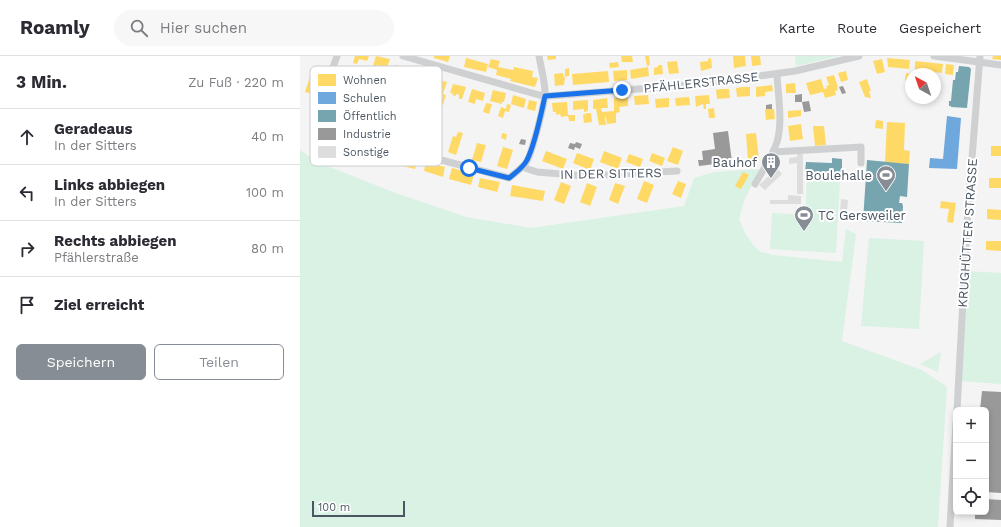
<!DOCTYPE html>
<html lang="de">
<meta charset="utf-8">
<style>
:root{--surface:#fff;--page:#f7f7f7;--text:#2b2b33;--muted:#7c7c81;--line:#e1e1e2;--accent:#868d94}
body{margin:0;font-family:"Work Sans",sans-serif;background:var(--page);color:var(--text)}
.controls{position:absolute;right:12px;bottom:12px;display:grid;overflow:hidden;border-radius:6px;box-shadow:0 2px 6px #0003}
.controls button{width:36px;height:36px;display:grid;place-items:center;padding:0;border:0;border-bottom:1px solid var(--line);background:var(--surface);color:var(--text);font:20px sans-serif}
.compass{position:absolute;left:605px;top:12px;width:36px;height:36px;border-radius:50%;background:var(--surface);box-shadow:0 2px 6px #0003;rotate:320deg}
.scale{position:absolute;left:12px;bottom:10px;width:93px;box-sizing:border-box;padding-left:4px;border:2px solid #4a5661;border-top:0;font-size:11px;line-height:14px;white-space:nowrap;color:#4a5661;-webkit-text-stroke:3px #fff;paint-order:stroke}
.stop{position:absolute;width:12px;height:12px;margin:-9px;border:3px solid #1a73e8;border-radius:50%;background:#fff}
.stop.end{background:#1a73e8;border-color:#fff;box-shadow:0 1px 4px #0008}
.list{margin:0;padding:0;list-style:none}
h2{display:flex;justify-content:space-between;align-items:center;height:52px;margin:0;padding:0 16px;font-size:17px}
h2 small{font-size:13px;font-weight:400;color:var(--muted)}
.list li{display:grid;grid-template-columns:26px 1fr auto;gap:12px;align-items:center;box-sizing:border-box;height:56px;padding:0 16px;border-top:1px solid var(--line)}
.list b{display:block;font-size:15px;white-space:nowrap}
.list p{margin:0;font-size:13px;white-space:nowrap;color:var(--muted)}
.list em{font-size:13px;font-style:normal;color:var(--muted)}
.actions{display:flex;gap:8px;padding:12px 16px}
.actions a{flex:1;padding:9px 0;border:1px solid var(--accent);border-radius:6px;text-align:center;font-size:14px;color:var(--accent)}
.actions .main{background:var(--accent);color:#fff}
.icon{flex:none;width:22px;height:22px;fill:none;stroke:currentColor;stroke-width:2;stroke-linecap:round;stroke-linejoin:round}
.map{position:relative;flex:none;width:701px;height:471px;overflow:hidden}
header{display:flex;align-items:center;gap:24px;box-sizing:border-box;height:56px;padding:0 20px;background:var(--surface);border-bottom:1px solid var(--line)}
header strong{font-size:19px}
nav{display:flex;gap:22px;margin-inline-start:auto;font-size:14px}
.search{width:280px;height:36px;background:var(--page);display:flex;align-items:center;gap:10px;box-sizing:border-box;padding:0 14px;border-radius:22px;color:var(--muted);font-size:15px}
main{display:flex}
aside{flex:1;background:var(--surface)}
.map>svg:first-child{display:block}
</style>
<header>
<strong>Roamly</strong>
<div class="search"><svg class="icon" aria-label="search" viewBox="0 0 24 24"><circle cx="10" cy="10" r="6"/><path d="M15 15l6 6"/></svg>Hier suchen</div>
<nav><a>Karte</a><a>Route</a><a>Gespeichert</a></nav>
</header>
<main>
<aside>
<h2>3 Min.<small>Zu Fuß · 220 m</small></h2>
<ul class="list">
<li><svg class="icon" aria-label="ahead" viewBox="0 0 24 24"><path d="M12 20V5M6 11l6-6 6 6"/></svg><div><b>Geradeaus</b><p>In der Sitters</p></div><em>40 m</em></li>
<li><svg class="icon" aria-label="left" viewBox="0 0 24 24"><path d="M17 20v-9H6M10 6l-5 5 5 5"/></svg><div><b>Links abbiegen</b><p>In der Sitters</p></div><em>100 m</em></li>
<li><svg class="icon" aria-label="right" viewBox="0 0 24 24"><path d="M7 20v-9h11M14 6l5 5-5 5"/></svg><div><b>Rechts abbiegen</b><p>Pfählerstraße</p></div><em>80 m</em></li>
<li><svg class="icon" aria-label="arrive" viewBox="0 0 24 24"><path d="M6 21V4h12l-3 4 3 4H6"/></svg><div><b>Ziel erreicht</b></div></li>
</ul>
<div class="actions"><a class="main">Speichern</a><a>Teilen</a></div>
</aside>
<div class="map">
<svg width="701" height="471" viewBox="0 0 701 471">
<rect width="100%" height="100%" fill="#f4f4f4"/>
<!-- green -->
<g fill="#d9f2e3">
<polygon points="495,0 539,0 496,10"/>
<polygon points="0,94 17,106 93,136 166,161 231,172 384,150 394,122 414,116 459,113 444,145 439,163 445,177 454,190 461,196 474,199 542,206 546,173 556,178 542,285 622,314 647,331 638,471 0,471"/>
<polygon points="507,123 540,125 536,197 470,193 472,157 505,159"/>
<polygon points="569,182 624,185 619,273 561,270"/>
<polygon points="666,215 701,217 701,328 658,325"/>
<polygon points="641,296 638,316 620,308"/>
</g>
<!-- homes -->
<g fill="#ffd966">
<polygon points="55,0 69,0 67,5 59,3 57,8 53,7"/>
<polygon points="76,0 90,3 87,12 76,9 76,11 73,10"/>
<polygon points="134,0 150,0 148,6 134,2"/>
<polygon points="247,0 256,0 256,3 248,4"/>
<polygon points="321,0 332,0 333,6 322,6"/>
<polygon points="345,0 349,0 350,9 347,10"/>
<polygon points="433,0 445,0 446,10 434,12"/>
<polygon points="451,0 460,0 461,9 452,10"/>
<polygon points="693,0 701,0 701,4 692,3"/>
<polygon points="166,2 188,8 186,16 164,11"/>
<polygon points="411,2 412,12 401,15 400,6 408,5 408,3"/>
<polygon points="587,2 610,4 609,13 588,11"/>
<polygon points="191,3 200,5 198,11 213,14 214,11 233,15 232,21 238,22 235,31 210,25 211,23 196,19 197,14 188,11"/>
<polygon points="582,3 585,16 577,18 573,5"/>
<polygon points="377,5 379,17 369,18 367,6"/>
<polygon points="615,5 643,8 642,17 615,14"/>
<polygon points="318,6 319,11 310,12 309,7"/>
<polygon points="646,8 654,9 653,19 645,18"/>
<polygon points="95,9 107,14 104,22 103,22 102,24 96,21 94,26 90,25 89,28 82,26 84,20 88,21 88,18 91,19"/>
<polygon points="358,9 362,9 363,18 354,19 354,12 358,11"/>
<polygon points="348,11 349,20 331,23 330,14"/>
<polygon points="269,12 269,20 265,21 265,13"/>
<polygon points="327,14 327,24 314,25 313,15"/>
<polygon points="308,15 309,26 273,29 272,18"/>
<polygon points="546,15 548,24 541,26 538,17"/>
<polygon points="11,17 22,21 16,39 5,36"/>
<polygon points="263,17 264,21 265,21 264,29 255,30 254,18"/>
<polygon points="606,17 611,18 610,25 605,25"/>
<polygon points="534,19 538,31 537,31 538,34 535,35 536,39 525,42 523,36 510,39 506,27 521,23 524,33 527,32 526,30 529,29 526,21"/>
<polygon points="133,22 147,26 143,38 146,39 143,49 140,48 143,40 138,39 140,33 135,32 133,37 129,36 128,37 122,37 124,30 130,32"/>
<polygon points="567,23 571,35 569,35 571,42 565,41 559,26"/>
<polygon points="495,27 496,37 486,37 486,28"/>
<polygon points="153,28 166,31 162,43 159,43 159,39 156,38 156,40 152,39 153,37 150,37"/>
<polygon points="472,29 473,35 465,36 465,40 456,41 456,31"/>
<polygon points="443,31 450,31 450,40 437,41 436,32"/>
<polygon points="172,33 185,37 183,45 176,43 175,48 168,46"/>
<polygon points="422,33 429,33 430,42 417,43 416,34"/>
<polygon points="193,34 206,37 204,46 202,46 202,48 190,45"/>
<polygon points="213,39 226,43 224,52 211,48"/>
<polygon points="348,39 349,48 335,49 334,40"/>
<polygon points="409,39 410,48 406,48 406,53 404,53 403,48 396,51 395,40"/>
<polygon points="328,41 328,50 319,51 320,56 316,57 316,67 307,68 306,61 305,61 306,69 299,69 296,53 293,53 293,44 307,42 308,52 301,52 302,56 314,55 314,42"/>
<polygon points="389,41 390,49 376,50 375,42"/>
<polygon points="369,42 369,51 356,52 355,43"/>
<polygon points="229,44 237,46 235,55 227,53"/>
<polygon points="288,44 288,55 284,56 284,53 273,54 273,45"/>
<polygon points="267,46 268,59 275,59 275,65 269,65 268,60 261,61 260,58 256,59 256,56 253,56 252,47"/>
<polygon points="186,47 192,48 189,58 183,56"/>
<polygon points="207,48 211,49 209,56 205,55 203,62 198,60 201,51 206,53"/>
<polygon points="414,52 415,62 409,62 408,53"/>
<polygon points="465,53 474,53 475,63 466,64"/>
<polygon points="501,54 501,60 488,62 488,55"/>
<polygon points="287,57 291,57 292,66 284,67 283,59"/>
<polygon points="576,64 583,65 583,73 575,72"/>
<polygon points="587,66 605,67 604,94 610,95 609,108 585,106"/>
<polygon points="501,68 503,83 490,85 488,70"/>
<polygon points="513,70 524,70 526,89 515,90"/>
<polygon points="158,76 163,77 156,99 148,96 153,80 156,81"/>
<polygon points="202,77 207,78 206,84 201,82"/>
<polygon points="456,77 459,104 448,105 446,78"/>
<polygon points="177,87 186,89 181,106 172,104"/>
<rect x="691" y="90" width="10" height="10"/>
<polygon points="203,91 213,94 207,113 197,110"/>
<polygon points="373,91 383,95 378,109 367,105"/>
<polygon points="246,95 267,103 263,113 242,105"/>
<polygon points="304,95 322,102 318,113 300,106"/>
<polygon points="277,97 294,103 290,114 273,107"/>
<polygon points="352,97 365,102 362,110 349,105"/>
<polygon points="329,98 343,103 340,111 326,106"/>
<polygon points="101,99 118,103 115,113 98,109"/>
<polygon points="126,106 145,111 143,121 124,115"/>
<polygon points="152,112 174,118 171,129 149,123"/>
<polygon points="443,116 449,119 441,133 435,130"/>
<polygon points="180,122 200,126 197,136 178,131"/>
<rect x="689" y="122" width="12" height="10"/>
<polygon points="344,125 354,129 347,147 337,143"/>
<polygon points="378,125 386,128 381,142 372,138"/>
<polygon points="261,126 271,130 264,148 254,144"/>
<polygon points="287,127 297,131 290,150 280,146"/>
<polygon points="315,127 325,130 318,148 309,144"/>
<polygon points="212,129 245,135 243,145 210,140"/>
<polygon points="641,145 656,147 653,167 647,166 649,153 640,152"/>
<polygon points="687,153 701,154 701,164 687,163"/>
<polygon points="686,185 701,185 701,195 686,194"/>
</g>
<!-- schools -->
<polygon fill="#6fa8dc" points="647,60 661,62 657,113 629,112 630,102 643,103"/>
<!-- public -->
<g fill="#76a5af">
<polygon points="659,10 669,11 671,13 667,52 651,51 651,50 649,50 649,45 651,45 653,24 655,24 656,16 658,16"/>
<polygon points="532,102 542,103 542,118 505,116 506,106 532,107"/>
<polygon points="567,104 609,108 607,141 600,140 599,147 602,147 603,150 602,167 563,165"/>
</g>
<!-- industry -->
<g fill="#999">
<polygon points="543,30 546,37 542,38 539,31"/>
<polygon points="502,38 502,46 495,46 495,39"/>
<polygon points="509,45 511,55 504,56 502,46"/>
<polygon points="472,48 472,53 466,53 466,49"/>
<polygon points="428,75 432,106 399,110 398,104 403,104 402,95 415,93 413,77"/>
<polygon points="221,83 226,84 225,89 219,88"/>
<polygon points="276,86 282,88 280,93 275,91 274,94 268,92 270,87 275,88"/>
<polygon points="682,335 701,336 701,437 686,436 686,354 680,354"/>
<polygon points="686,443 701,444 701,464 675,463 675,456 686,456"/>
</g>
<!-- building -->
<g fill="#ddddde">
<polygon points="497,98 503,98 503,138 497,138 497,107 489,108 489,102 497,101"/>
<polygon points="477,112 482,118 465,134 459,129"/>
<polygon points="488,139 501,140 501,148 470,148 470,144 488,144"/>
<polygon points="541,143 548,144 547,156 540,156"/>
</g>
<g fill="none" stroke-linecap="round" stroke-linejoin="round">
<!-- street -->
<g stroke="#ced0d2" stroke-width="7">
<path d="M37 0 19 51V59L23 63 130 101 209 122C215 117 223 112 227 105 232 96 245 47 245 37 245 25 241 12 239 0"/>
<polyline points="103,0 239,39 249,40 402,28 495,15 559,0"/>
<polyline points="634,0 701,9"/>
<polyline points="473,96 561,91 561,107"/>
<polyline points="222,111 237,116 284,120 377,115"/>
<path d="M455 128C463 114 472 101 477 86 483 65 478 40 477 18"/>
<polyline points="657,354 668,153 680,0"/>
<polyline points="650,471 656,367"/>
</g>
</g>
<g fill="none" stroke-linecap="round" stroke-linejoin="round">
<!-- route -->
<path stroke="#1a73e8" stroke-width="5" d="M169 112 209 122C215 117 223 112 227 104 235 89 241 58 245 40L322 34"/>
</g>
<!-- icons -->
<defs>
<symbol id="building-pin" viewBox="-11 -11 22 30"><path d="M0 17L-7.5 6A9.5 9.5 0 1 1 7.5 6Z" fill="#868d94" stroke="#fff"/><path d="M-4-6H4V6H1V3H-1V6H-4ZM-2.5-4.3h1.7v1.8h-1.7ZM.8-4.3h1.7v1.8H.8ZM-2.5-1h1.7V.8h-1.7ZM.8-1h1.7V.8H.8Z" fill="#fff"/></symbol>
<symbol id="stadium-pin" viewBox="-11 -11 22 30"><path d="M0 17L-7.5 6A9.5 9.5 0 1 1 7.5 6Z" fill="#868d94" stroke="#fff"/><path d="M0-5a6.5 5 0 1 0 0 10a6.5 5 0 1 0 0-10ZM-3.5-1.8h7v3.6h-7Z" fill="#fff"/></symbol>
</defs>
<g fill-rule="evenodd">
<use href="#building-pin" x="460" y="95" width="22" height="30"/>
<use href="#stadium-pin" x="575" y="108" width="22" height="30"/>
<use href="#stadium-pin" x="493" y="148" width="22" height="30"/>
</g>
<g text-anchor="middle" stroke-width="4" stroke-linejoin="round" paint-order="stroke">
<!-- street labels -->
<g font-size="13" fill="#4a5661" stroke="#fff">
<text transform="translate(401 26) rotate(-6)" y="5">PFÄHLERSTRASSE</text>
<text transform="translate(311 117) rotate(-1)" y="5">IN DER SITTERS</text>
<text transform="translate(667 177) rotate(-86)" y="5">KRUGHÜTTER STRASSE</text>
</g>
<!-- poi labels -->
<g font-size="13" fill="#4a5661" stroke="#fff" text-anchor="end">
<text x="457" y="111">Bauhof</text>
<text x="572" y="124">Boulehalle</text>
<text x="518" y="164" text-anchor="start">TC Gersweiler</text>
</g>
</g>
<!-- legend -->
<rect x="10" y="10" width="132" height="100" rx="6" fill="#fff" stroke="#c9ccd0" stroke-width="1"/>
<rect x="18" y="18" width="18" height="12" fill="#ffd966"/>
<rect x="18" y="36" width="18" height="12" fill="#6fa8dc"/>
<rect x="18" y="54" width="18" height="12" fill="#76a5af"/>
<rect x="18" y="72" width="18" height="12" fill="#999"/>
<rect x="18" y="90" width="18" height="12" fill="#ddddde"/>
<g font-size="11" fill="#4a5661">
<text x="43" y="28">Wohnen</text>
<text x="43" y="46">Schulen</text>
<text x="43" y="64">Öffentlich</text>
<text x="43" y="82">Industrie</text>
<text x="43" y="100">Sonstige</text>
</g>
</svg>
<div class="controls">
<button>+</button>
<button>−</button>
<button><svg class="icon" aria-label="locate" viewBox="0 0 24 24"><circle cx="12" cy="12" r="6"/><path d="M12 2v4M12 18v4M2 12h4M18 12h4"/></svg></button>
</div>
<svg class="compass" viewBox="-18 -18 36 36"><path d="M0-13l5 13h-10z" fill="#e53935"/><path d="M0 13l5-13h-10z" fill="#7c7c81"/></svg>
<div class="scale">100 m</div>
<div class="stop" style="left:169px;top:112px"></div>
<div class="stop end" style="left:322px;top:34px"></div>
</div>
</main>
